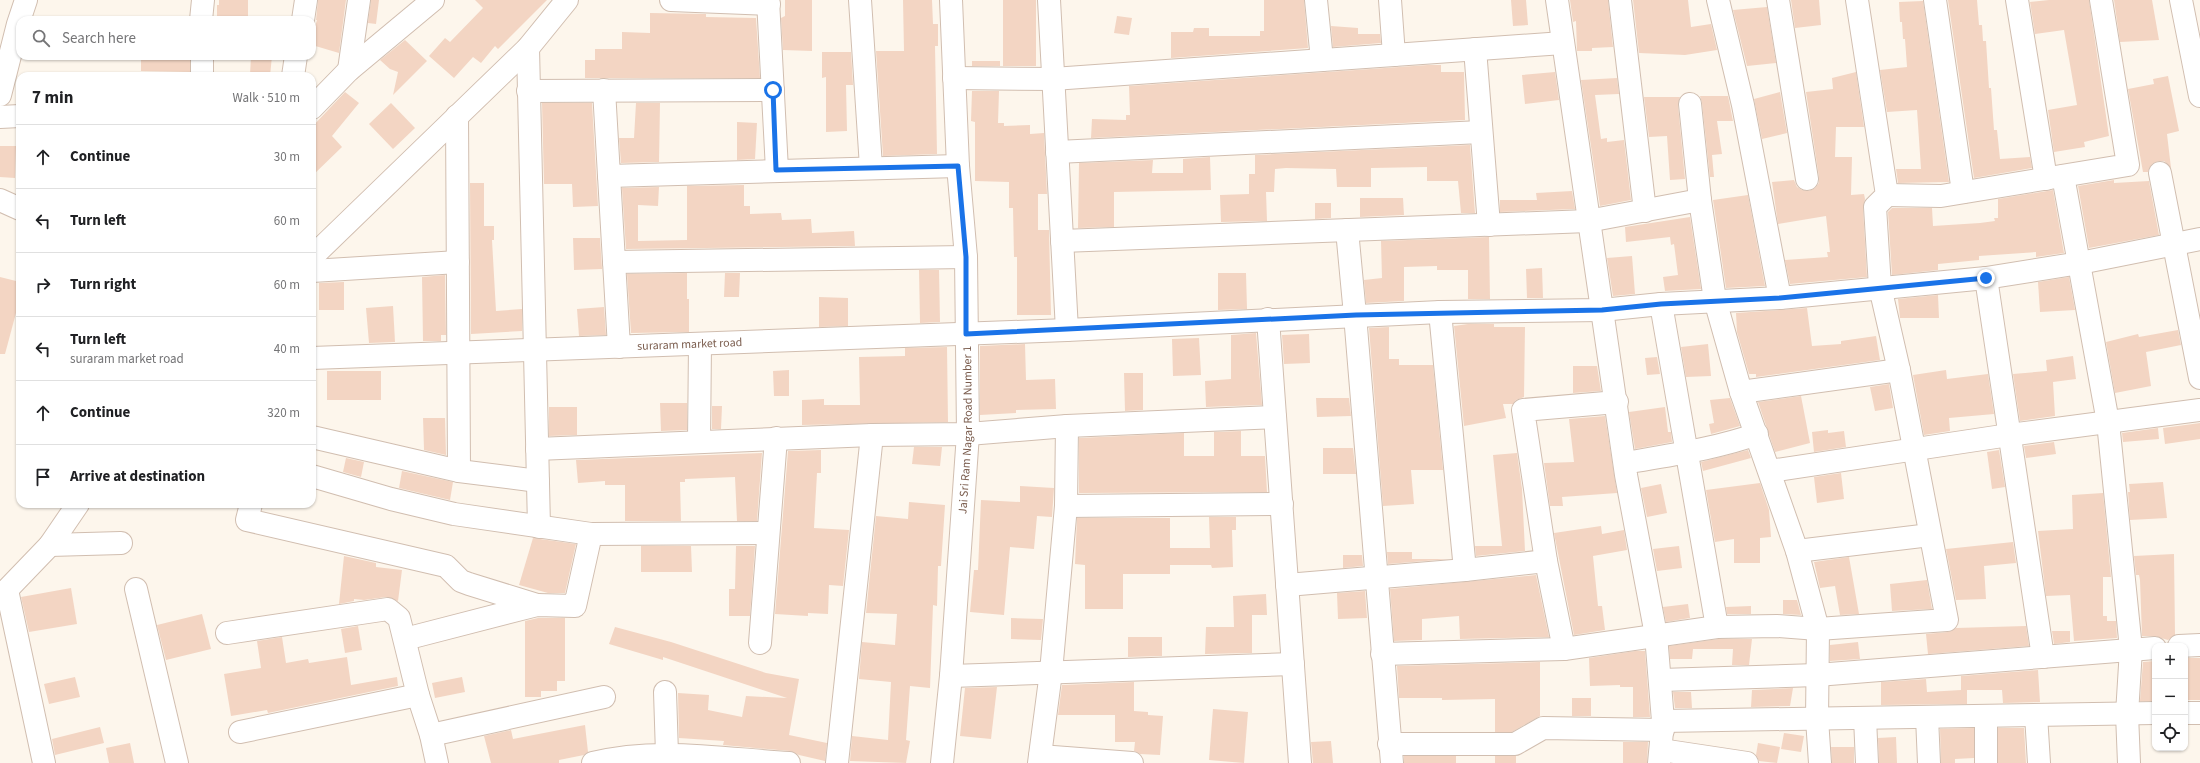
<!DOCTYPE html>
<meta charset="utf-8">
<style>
:root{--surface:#fff;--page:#f6f6f6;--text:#202124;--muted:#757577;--line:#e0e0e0}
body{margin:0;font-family:"Source Sans 3",sans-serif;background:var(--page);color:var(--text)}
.controls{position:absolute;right:12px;bottom:12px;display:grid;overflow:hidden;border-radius:8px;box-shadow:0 1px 3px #0004}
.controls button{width:36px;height:36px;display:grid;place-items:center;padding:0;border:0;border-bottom:1px solid var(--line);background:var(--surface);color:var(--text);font:20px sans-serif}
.stop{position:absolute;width:12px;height:12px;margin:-9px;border:3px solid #1a73e8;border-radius:50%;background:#fff}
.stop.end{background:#1a73e8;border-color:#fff;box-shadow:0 1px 4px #0008}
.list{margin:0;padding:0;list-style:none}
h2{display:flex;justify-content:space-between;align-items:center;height:52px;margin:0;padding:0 16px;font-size:17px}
h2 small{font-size:13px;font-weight:400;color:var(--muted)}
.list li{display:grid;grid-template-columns:26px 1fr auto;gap:12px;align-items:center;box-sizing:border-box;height:64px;padding:0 16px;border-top:1px solid var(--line)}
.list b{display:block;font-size:15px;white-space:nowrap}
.list p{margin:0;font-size:13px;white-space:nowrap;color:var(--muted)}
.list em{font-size:13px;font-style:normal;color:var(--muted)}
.icon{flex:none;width:22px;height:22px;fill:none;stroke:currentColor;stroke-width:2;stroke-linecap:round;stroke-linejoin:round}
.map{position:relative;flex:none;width:2200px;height:763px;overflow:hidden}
.search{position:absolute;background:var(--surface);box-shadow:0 1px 3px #0004;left:16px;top:16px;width:300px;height:44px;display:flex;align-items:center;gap:10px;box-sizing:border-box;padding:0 14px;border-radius:12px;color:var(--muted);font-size:15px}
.panel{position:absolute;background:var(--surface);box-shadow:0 1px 3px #0004;left:16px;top:72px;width:300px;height:436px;border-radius:12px}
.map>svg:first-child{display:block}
</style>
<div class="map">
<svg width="2200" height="763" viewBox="0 0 2200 763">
<rect width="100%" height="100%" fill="#fdf6ec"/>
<!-- building -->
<g fill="#f3d5c3">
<polygon points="219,0 248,0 248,20 217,20 217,5 219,5"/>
<polygon points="318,0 346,0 339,53 312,45 312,37 317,20 316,20"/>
<polygon points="371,0 379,0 376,24 368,23"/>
<polygon points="475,0 547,0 498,49 495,46 481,63 473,57 454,78 429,56 445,38 450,42 483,8"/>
<polygon points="785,0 812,0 812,51 783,50 781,18 785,16"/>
<polygon points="903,0 932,0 933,24 938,24 938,46 935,46 937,154 883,156 876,51 904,51"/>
<rect x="1003" y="0" width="33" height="66"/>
<polygon points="1264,0 1304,0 1308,48 1171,58 1171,32 1193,32 1194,28 1209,28 1209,36 1260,36 1260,31 1264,31"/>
<polygon points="1511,0 1526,0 1528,25 1513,26"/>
<polygon points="1570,0 1608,0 1613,47 1592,48 1592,51 1577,51 1576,21 1573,22"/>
<polygon points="1633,0 1688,0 1691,27 1711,24 1717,50 1685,55 1639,53"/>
<polygon points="1791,0 1819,0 1821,25 1795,28"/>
<polygon points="1948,0 1977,0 1979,25 1982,25 1983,41 1986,41 1989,88 1991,88 1994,130 1997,130 2000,159 2030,157 2032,168 1974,178"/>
<polygon points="2049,0 2089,0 2109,136 2084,142 2085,147 2054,152 2048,110 2077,105 2064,30 2035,34 2030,2"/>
<polygon points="2114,0 2152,0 2159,40 2120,42"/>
<polygon points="1923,1 1949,182 1898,183 1896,169 1921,169 1917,110 1887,112 1880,70 1907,67 1905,39 1903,39 1902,22 1900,22 1899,2"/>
<polygon points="1767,7 1776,63 1747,66 1733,10"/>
<polygon points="650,13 706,14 706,17 756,18 760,78 585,78 585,60 595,60 595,49 622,49 622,32 650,33"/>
<polygon points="1117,16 1132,18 1129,35 1114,33"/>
<polygon points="1331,26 1358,28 1358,34 1380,34 1381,43 1333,47"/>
<polygon points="405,40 427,61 393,95 398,72 390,69 380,60"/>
<polygon points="822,52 851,52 853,85 846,85 847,131 826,132 826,77 822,78"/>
<polygon points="141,56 190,56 190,72 141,71"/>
<polygon points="251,56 272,56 270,76 250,75"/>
<rect x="972" y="61" width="28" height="5"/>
<polygon points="1428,65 1441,65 1441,72 1464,72 1465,120 1091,138 1092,119 1126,120 1126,115 1130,115 1129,86"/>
<polygon points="1555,72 1559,100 1525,104 1522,75"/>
<polygon points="1856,72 1864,127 1836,127 1835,157 1852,157 1851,195 1864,194 1865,199 1863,208 1867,277 1790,284 1785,260 1828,257 1827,252 1830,252 1826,216 1778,224 1772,182 1794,180 1797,187 1802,190 1809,191 1815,188 1819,183 1819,177 1806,92 1833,89 1832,78"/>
<polygon points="2168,76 2179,131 2167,134 2171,168 2164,161 2158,161 2152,164 2148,172 2143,172 2128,89 2154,84 2153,79"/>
<polygon points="1617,78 1619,94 1595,95 1601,139 1607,138 1607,142 1624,140 1631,200 1600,206 1581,80"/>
<polygon points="972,91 999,91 998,123 1004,123 1004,126 1030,125 1030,134 1044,133 1047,194 1038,194 1038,230 1049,230 1051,315 1017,315 1017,257 1014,257 1013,208 1009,208 1009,182 975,181 975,122 971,121"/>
<polygon points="345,92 359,103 332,136 342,147 312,176 312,127"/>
<polygon points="1780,92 1787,133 1762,139 1754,99"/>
<polygon points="1700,96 1728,96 1733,121 1717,121 1722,154 1712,155 1714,177 1710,177 1702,103"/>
<polygon points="1644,97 1680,97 1678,105 1685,179 1670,180 1667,136 1649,137"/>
<polygon points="391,103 415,128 393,149 369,124"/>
<polygon points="542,103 592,103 598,206 573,207 572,184 544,184"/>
<polygon points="636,103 660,103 659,162 621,163 619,138 634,138"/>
<polygon points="737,122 757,123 755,159 737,160"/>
<polygon points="1470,145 1475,213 1461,213 1458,181 1427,181 1427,167 1371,168 1371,187 1337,187 1336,169 1286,168 1275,169 1274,192 1266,192 1267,221 1221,222 1220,195 1249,194 1249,174 1255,174 1255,155"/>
<polygon points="0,146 16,146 15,178 0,177"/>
<polygon points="1210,157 1211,190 1114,192 1114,227 1078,228 1079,163 1153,160 1152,173 1183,173 1183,159"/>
<polygon points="2114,180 2114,183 2149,181 2159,235 2089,248 2078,186"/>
<polygon points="470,183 484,183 484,226 494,226 494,240 492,240 496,311 522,309 522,331 471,334"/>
<polygon points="744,185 744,206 750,206 750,214 781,213 782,220 811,219 812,233 854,231 855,246 626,249 622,188 659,187 658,206 638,205 638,241 687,240 687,186"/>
<polygon points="2053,190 2064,253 2036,257 2036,252 1979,256 1979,260 1938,264 1938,270 1892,275 1888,212 1892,208 1932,208 1933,226 1980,223 1995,221 1994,218 1998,218 1998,199"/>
<polygon points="1572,191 1575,209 1500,212 1500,200 1537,200 1536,193"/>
<polygon points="1748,195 1765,286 1726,288 1713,200"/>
<polygon points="1360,198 1403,198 1404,215 1360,217"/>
<polygon points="1315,203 1331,203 1331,218 1315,219"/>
<polygon points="1690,217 1701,289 1665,291 1663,277 1678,275 1674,244 1671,245 1670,237 1626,242 1625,227"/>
<polygon points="1489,237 1490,299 1468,299 1468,270 1437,270 1437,266 1404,267 1404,301 1366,303 1364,280 1382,278 1381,241"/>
<polygon points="573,238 600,238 602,269 574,270"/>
<polygon points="1632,256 1635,294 1613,296 1607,258"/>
<polygon points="1542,268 1543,298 1527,298 1526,269"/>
<polygon points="919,270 939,270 940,322 920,323"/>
<polygon points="687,273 687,299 689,299 689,332 631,333 627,274"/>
<polygon points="725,273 740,273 739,297 724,297"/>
<polygon points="1218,273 1246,273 1247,309 1218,310"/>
<polygon points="445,275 446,335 441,335 441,341 423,341 422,277"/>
<polygon points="0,277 20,282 20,298 5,354 0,354"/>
<polygon points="2069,277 2075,310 2040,312 2038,282"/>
<polygon points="344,282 344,310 319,310 319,283"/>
<polygon points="1938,295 1939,318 1900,318 1898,299"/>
<polygon points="819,297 848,298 848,326 819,327"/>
<polygon points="393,306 395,342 369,343 366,308"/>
<polygon points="604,307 606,335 579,336 577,309"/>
<polygon points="1807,308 1812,346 1841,344 1841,341 1876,336 1880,360 1756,377 1756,374 1749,374 1737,332 1736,313"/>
<polygon points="1468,324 1494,324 1494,327 1525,327 1524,397 1516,400 1513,404 1503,404 1506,418 1464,426 1454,326"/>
<polygon points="1389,327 1389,359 1399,359 1399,365 1433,365 1443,470 1411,470 1414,504 1383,506 1369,328"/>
<polygon points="2178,330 2181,345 2146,352 2151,386 2115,393 2106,342 2138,334 2139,337"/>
<polygon points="1256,333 1262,405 1206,407 1205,381 1231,379 1231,335"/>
<polygon points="1309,334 1310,363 1284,364 1282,335"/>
<polygon points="1199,338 1201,375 1173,376 1172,339"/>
<polygon points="1025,344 1026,380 1055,379 1056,409 1016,410 1016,413 980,415 980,346"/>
<polygon points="1708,344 1711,376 1686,377 1681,347"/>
<polygon points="947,347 948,422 802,425 802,400 824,399 824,405 860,405 859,357 905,356 905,348"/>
<polygon points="2073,356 2076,379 2053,382 2055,416 2020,421 2013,374 2047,371 2046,360"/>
<polygon points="1657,357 1660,374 1647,375 1645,358"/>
<polygon points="1573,366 1597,366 1601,391 1573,393"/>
<polygon points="789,370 789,396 774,396 773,371"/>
<polygon points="1946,370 1947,379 1988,374 1994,414 1949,418 1950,431 1924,435 1913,375"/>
<rect x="327" y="371" width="54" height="29"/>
<polygon points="1124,373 1143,373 1143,410 1125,411"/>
<polygon points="1889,384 1893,408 1875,411 1870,387"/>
<polygon points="1801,396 1810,443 1775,452 1758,402"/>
<polygon points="1316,398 1349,398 1351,416 1317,417"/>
<polygon points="1730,398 1740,426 1711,434 1709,424 1714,423 1710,400"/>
<polygon points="660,403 687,403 687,430 661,431"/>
<polygon points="712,406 722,406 721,429 712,429"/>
<polygon points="549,407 577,407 577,435 549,436"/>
<polygon points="1665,407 1668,432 1671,432 1672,442 1635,449 1629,412"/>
<polygon points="1605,416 1617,493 1562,497 1563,506 1550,506 1544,463 1574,462 1569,419"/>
<polygon points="423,418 445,418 446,455 424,450"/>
<polygon points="2200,423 2200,439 2165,444 2163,428"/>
<polygon points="2158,428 2159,439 2123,442 2122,433"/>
<polygon points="1828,430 1828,433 1844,431 1846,447 1814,452 1812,432"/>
<polygon points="1241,431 1241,456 1265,456 1267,492 1079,493 1079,438 1184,433 1184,456 1214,456 1214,432"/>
<polygon points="2054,442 2056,454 2026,458 2024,446"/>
<polygon points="914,447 942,447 940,466 912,464"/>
<polygon points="1323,448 1353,448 1356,474 1323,474"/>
<polygon points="821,450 821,473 817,473 814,528 849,530 843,586 829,585 828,614 808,613 808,616 775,614 788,451"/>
<polygon points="1748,450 1751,458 1703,471 1701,462"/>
<polygon points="1999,450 2005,487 1992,489 1987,452"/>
<polygon points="762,453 757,521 737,521 735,477 685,479 685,482 680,482 681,521 625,521 625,485 605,485 605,481 578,483 576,460"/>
<polygon points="1517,453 1522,489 1525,551 1476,556 1475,546 1502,546 1493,455"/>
<polygon points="346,458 364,462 361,477 343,472"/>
<polygon points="402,471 453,482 450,500 399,488"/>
<polygon points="1841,473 1844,499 1817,503 1814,477"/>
<polygon points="2163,482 2167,518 2130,520 2128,492 2130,492 2129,484"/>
<polygon points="1760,483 1769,510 1771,537 1760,538 1760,563 1734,563 1734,539 1715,542 1706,490"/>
<polygon points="1661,484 1667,513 1647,517 1641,488"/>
<polygon points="1020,486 1054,488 1052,517 1037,516 1034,549 1010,547 1004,615 970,612 974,570 978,570 981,500 1020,502"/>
<polygon points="2103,493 2111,577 2103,577 2103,616 2107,616 2107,621 2116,621 2117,638 2074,641 2070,595 2046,596 2038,531 2073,529 2072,495"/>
<polygon points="909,502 945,505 941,566 938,566 937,606 933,605 930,688 910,686 906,740 910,741 906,763 850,761 852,736 888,740 891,682 859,679 862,642 895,645 897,614 866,613 876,516 908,519"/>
<polygon points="1209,517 1236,517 1236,530 1232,530 1233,567 1212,568 1211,565 1170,565 1170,574 1123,574 1123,609 1085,609 1085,565 1075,564 1077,518 1170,518 1170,548 1210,548"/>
<polygon points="1601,526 1602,534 1624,530 1627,550 1593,556 1598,606 1602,606 1605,630 1574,635 1554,533"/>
<polygon points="533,538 576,544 565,593 548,593 519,585"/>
<polygon points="2013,542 2016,563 1984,566 1986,599 1956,600 1946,549"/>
<polygon points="641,546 691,546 692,572 641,572"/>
<polygon points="736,546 755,546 750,616 729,616 729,589 735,589"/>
<polygon points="1679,546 1682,568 1657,571 1653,549"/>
<polygon points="1387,552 1412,552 1412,559 1450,559 1388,564"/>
<polygon points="2174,554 2175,635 2168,640 2154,636 2142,636 2140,580 2139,575 2136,575 2134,556"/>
<polygon points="1343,555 1362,555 1363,566 1343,568"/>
<polygon points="344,556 376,563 376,567 402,570 398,601 386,597 364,600 354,599 354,601 339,604"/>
<polygon points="1849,557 1859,614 1840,615 1835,586 1820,588 1814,562"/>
<polygon points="1536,575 1549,637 1460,639 1459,616 1422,619 1422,640 1394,641 1390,589"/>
<polygon points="1927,580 1932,609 1892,611 1890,584"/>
<polygon points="71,588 77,624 29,632 21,597"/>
<polygon points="1365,591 1367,618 1338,619 1337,593"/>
<polygon points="1266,594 1267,615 1252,615 1252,653 1205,654 1206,627 1234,627 1233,596"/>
<polygon points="1783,600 1797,600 1801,615 1783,614"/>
<polygon points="1688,604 1690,618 1666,622 1663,607"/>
<polygon points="1751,606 1751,614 1727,614 1726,607"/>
<polygon points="202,614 211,649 166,660 157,625"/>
<polygon points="538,618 565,618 565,681 557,681 557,691 541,691 541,697 525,697 525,621"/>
<polygon points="1011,618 1043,619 1041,640 1011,639"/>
<polygon points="358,626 362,650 345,653 341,629"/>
<polygon points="2026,626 2029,646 1928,654 1926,634 1948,632 1956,628"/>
<polygon points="615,627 671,642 766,673 799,679 789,735 827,743 825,761 799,755 790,751 723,745 724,741 679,738 678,693 709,695 708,710 742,717 746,696 787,698 663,657 663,660 609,644"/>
<polygon points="2052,631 2070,631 2070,642 2054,644"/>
<polygon points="282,637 286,663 308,659 309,663 347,657 351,685 397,677 398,686 268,713 267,710 231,716 224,674 261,668 257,641"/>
<polygon points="1128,637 1162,637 1162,656 1128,657"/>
<polygon points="1718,639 1752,639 1749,665 1732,665 1733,649 1693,649 1692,659 1670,659 1669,646"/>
<polygon points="1858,642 1860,659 1830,661 1830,645"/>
<polygon points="1635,651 1645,651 1650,717 1633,717 1633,687 1620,687 1620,685 1590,686 1589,658"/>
<rect x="2185" y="658" width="15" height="42"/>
<polygon points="2155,661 2155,701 2140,701 2143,662"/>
<polygon points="1540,662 1540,716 1512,732 1495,732 1495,699 1442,700 1442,698 1399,698 1397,666"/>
<polygon points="2038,670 2040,702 2003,703 2002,690 1967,690 1967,704 1881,705 1881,682 1926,679 1927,692 1961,690 1961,676"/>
<polygon points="75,677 80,697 49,704 44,684"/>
<polygon points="462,677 465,692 435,698 432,683"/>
<polygon points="1134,682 1134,711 1148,712 1148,715 1163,716 1160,755 1140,754 1134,751 1135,742 1115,742 1115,715 1058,715 1062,685"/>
<polygon points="997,687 991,739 960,736 965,688"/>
<polygon points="1793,688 1790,706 1751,707 1752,690"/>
<polygon points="1673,692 1691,692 1692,708 1675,708"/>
<rect x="1572" y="698" width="19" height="18"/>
<polygon points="1213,709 1248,712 1244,763 1209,760"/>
<polygon points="585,725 588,752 584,755 559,760 559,763 491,763 484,736 511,730 513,739"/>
<polygon points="100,727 104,743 55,755 52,739"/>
<polygon points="1974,728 1974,758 1955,759 1955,763 1941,763 1940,729"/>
<polygon points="1998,728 2024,728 2026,763 1998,763"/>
<polygon points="1784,733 1804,736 1801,752 1781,749"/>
<polygon points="1896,737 1897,763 1879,763 1878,738"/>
<polygon points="1331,741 1333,763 1313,763 1311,742"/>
<polygon points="1623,742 1648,742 1647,763 1623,763"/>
<polygon points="130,743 134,763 109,763 106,748"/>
<polygon points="1758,743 1780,747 1777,763 1759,761 1756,755"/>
<polygon points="1831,747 1854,747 1854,763 1832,763"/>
<rect x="1404" y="756" width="52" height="7"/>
<rect x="1495" y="756" width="21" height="7"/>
</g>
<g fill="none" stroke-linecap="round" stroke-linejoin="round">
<defs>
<g id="minor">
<polyline points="671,0 769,4"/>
<polyline points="768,0 777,170"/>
<polyline points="860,0 871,167"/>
<polyline points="1049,0 1067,330"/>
<polyline points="1316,0 1322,60"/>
<polyline points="1390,0 1394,55"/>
<polyline points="1557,0 1626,475 1656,635 1663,721 1659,763"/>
<polyline points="1620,0 1645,211"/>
<polyline points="1718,0 1743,105 1780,298"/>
<polyline points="1778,0 1807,179"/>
<polyline points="1935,0 1963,192"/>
<polyline points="2017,0 2046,179"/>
<polyline points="2181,0 2200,96"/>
<polyline points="201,20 203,0"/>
<polyline points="303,20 306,0"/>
<polyline points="528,48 539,527"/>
<polyline points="1475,49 1489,225"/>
<polyline points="202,56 202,76"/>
<polyline points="349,70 359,0"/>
<polyline points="293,76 296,56"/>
<polyline points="954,78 1053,79 1563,43"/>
<polyline points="604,90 619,347"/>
<polyline points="528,91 773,90"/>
<polyline points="0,95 18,24 26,0"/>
<polyline points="1690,104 1700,200 1715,300 1741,392 1797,551 1818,629 1817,719 1820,763"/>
<polyline points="312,108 349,70 433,0"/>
<polyline points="457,116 459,471"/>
<polyline points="0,117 20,116"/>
<polyline points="1057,152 1481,132"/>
<polyline points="2160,173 2200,378"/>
<polyline points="609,176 958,166"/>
<polyline points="2063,176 2108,422 2131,649 2127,714 2129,763"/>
<polyline points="1887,195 1941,196 2128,165 2101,0"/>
<polyline points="0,200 20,209"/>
<polyline points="1347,230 1355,315 1392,763"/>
<polyline points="1062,241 1588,221 1700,200"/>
<polyline points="312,257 528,48 567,0"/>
<polyline points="614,262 966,257"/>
<polyline points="312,271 458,262"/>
<polyline points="1986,278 2043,657"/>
<polyline points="1661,304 1717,627"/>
<polyline points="1440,312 1465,570"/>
<polyline points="1268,319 1300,763"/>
<path id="s1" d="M312 358 1067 330 1440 312 1602 310 1661 304 1780 298 1986 278 2080 263 2200 239"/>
<polyline points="1741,392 1899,370"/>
<polyline points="312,437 459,471 538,481"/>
<polyline points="699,442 700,344"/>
<polyline points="537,449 872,435 968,434 1067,426 1275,417"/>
<path d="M1625 463C1669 455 1715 449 1757 434"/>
<polyline points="1770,471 2009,435 2200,410"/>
<polyline points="312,476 391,499 454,514 591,534 768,533"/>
<polyline points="251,504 247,520 446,566 461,581 469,584 537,605"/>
<polyline points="1066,506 1282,504"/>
<polyline points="50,545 121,543"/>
<polyline points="1797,551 1930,535"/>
<polyline points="1287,585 1465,570 1546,561"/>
<polyline points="136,589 177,763"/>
<polyline points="7,590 44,763"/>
<polyline points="0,597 50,545 78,504"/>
<polyline points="227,633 388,609 399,618 418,695 431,735 437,763"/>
<polyline points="405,639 537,605 575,606 591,534"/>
<polyline points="760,643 776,438"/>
<polyline points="2179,646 2200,645"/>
<polyline points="1564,649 1546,561 1523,410 1617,402"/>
<polyline points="1382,654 1564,649 1717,627 1777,626 1818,629 1947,620 1899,370 1880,287 1875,207 1887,195 1857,0"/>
<polyline points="951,676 1293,664"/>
<polyline points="1661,680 1817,675 2155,648"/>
<polyline points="665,692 667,754"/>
<polyline points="2185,713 2200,713"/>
<polyline points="2036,715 2039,763"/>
<polyline points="1986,716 1986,763"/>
<polyline points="1927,717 1929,763"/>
<polyline points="1865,718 1867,763"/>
<polyline points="1663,721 2155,713"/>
<polyline points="240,732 418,695"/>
<polyline points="431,735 604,697"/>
<polyline points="1389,744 1515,744 1543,728 1663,730"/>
<polyline points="1661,750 1747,763"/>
<polyline points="1040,756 1132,763"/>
<path d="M593 763C657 747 724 759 789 763"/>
<polyline points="837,763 872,435"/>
<path id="s2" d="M942 763 951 676 968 434 966 257 958 166 951 0"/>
<polyline points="1039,763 1051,672 1066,506 1067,426"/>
</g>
</defs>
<!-- minor casing -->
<use href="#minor" stroke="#d1beb0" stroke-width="24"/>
<!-- minor -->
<use href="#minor" stroke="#fff" stroke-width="22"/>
</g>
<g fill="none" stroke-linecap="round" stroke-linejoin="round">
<!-- route -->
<polyline stroke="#1a73e8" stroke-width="5" points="773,90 776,170 958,166 966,257 966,334 1356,315 1602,310 1661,304 1780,298 1986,278"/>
</g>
<g text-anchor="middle" stroke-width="3.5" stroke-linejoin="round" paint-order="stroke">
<!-- street labels -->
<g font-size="12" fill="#7a5c4d" stroke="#fffaf3">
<text dy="4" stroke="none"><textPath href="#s1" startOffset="378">suraram market road</textPath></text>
<text dy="4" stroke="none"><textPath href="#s2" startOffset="334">Jai Sri Ram Nagar Road Number 1</textPath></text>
</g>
</g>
</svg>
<div class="controls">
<button>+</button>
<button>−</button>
<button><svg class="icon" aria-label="locate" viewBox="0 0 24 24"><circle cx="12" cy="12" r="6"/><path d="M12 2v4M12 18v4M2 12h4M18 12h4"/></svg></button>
</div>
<div class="stop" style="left:773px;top:90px"></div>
<div class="stop end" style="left:1986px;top:278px"></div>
<div class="search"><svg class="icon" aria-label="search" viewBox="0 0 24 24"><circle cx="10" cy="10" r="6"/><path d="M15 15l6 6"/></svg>Search here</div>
<section class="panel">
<h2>7 min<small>Walk · 510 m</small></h2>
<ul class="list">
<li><svg class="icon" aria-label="ahead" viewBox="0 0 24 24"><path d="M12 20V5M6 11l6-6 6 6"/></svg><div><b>Continue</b></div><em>30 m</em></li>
<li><svg class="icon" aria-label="left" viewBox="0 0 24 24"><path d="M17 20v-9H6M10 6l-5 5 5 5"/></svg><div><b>Turn left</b></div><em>60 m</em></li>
<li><svg class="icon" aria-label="right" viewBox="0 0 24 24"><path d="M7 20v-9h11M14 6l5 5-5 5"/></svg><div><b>Turn right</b></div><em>60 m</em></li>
<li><svg class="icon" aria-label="left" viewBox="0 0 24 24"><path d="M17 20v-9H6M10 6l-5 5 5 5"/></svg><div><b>Turn left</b><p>suraram market road</p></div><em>40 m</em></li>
<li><svg class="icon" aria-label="ahead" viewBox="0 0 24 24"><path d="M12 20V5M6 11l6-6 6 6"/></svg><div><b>Continue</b></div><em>320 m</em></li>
<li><svg class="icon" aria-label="arrive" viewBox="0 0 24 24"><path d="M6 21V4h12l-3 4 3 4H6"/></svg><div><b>Arrive at destination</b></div></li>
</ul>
</section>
</div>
